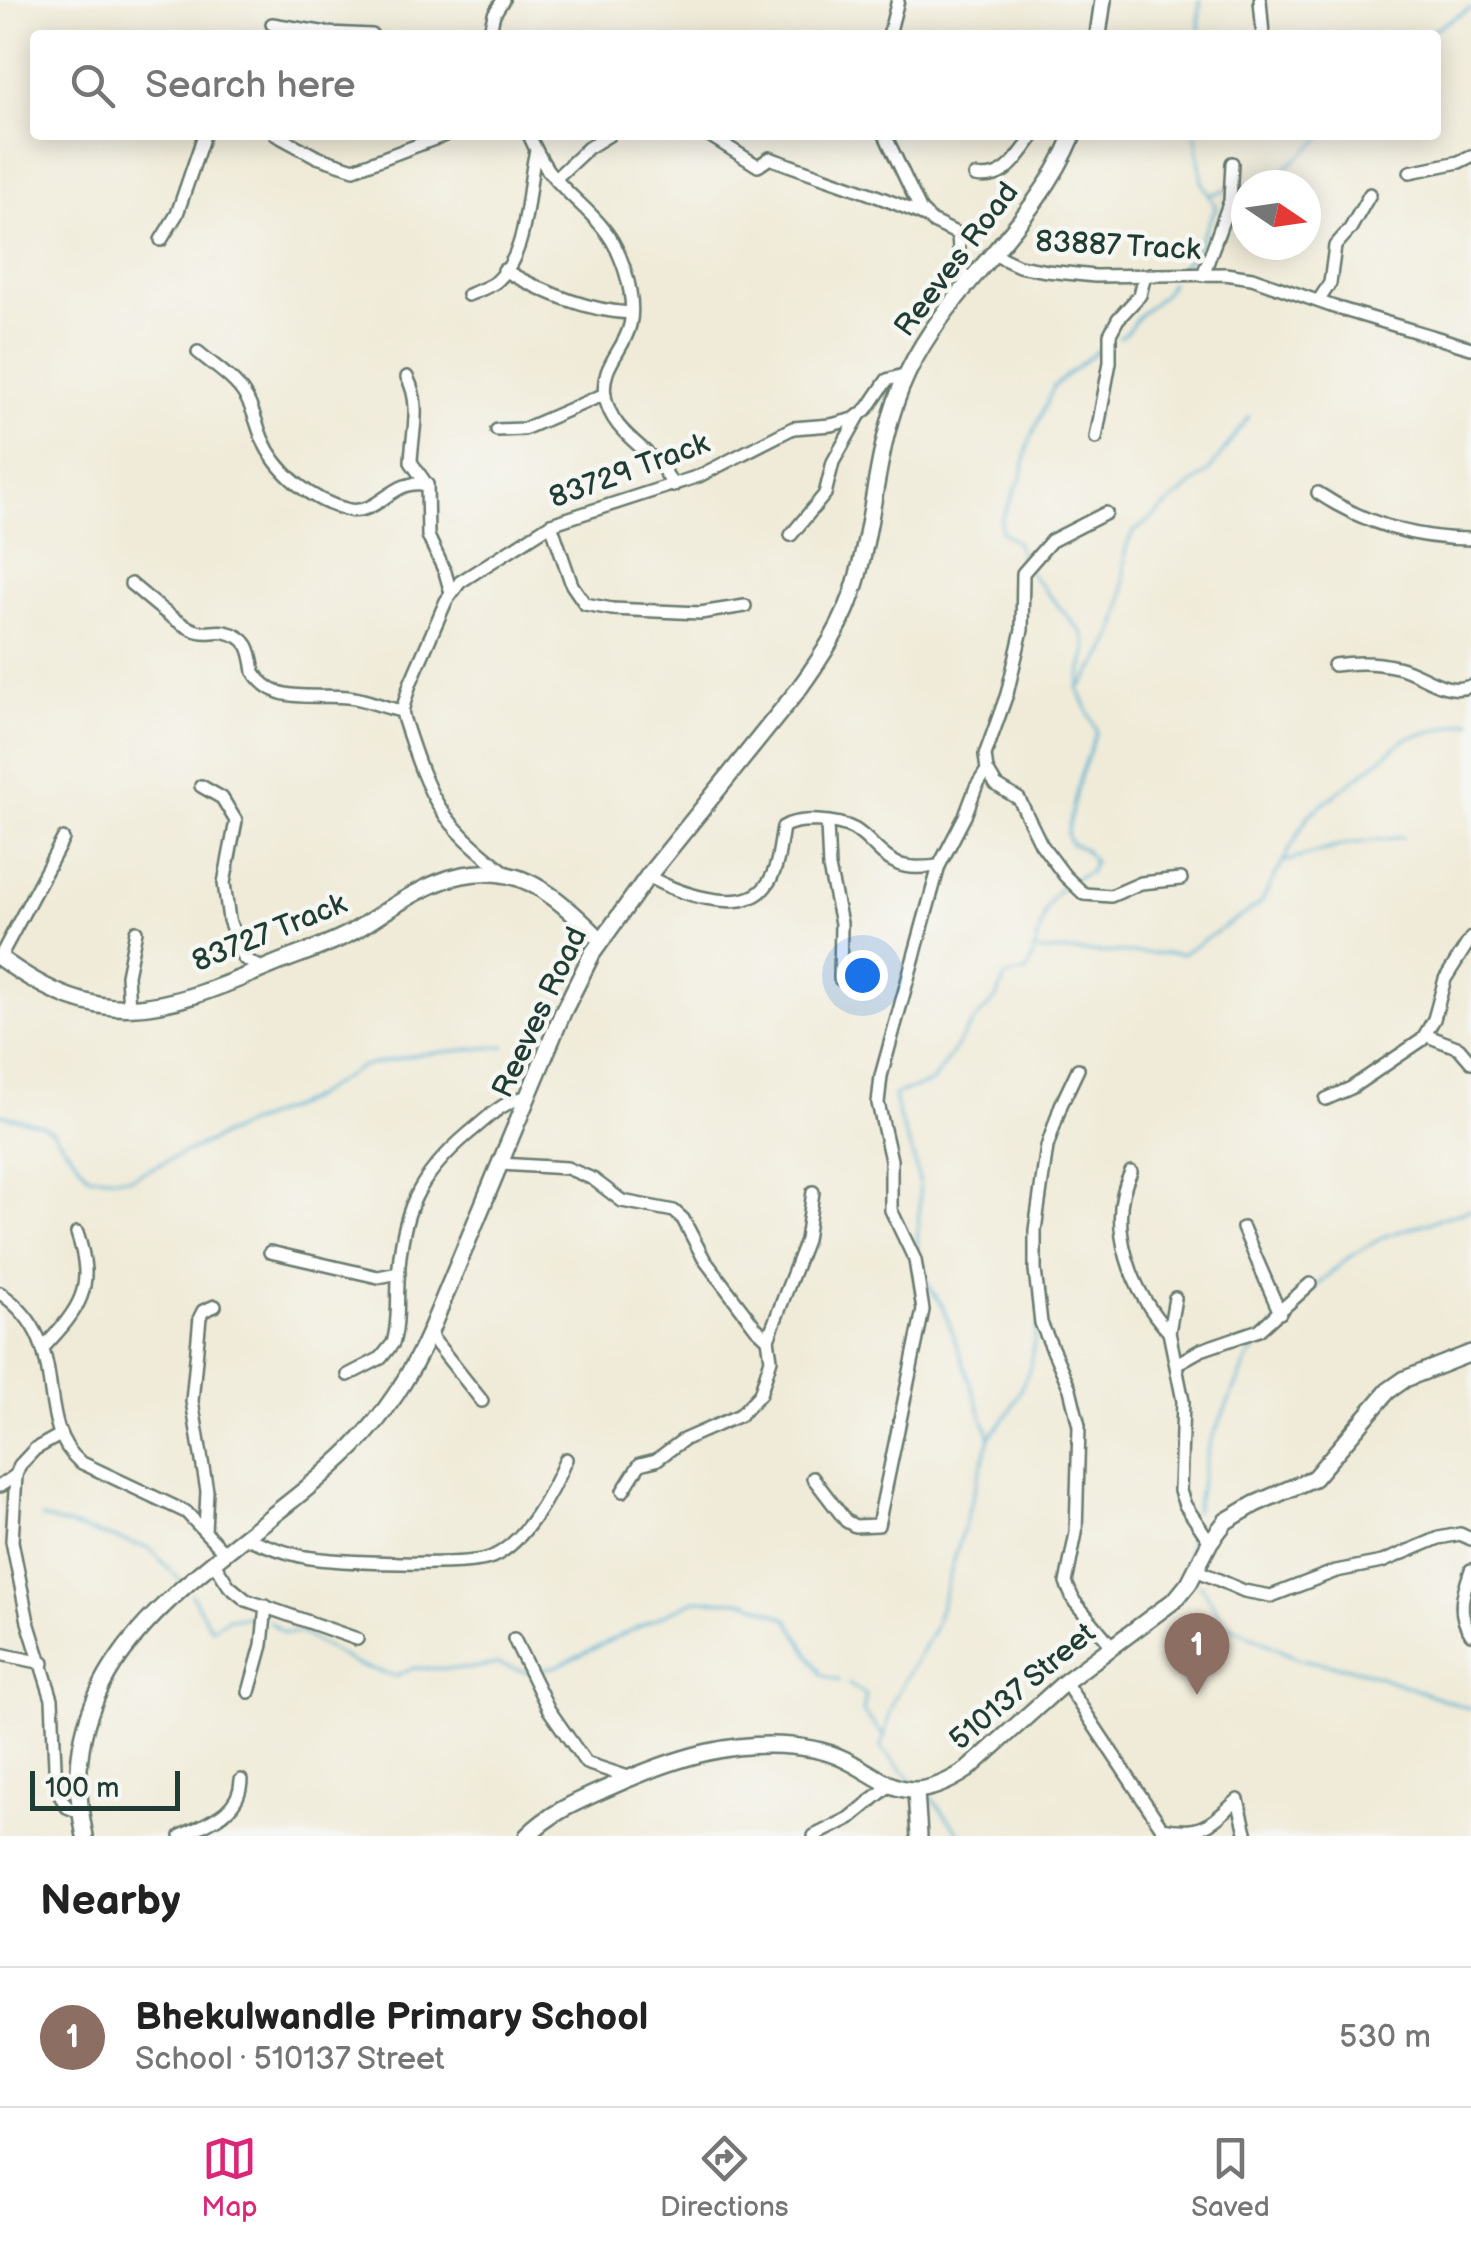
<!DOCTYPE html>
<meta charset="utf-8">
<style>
:root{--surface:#fff;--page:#f6f6f6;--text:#222;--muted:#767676;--line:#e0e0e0;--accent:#db2777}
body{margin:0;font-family:"Balsamiq Sans",sans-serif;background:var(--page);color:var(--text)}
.compass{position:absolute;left:1231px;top:170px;width:90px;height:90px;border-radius:50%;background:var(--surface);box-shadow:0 5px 25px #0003;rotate:103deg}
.scale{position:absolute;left:30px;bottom:25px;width:150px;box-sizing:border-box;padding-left:10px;border:5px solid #1f3d34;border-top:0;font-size:28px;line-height:35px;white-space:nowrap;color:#1f3d34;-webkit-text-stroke:8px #f6f6f2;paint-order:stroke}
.you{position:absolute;left:862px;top:975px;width:35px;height:35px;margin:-25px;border:8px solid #fff;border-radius:50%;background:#1a73e8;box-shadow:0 0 0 15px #1a73e833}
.badge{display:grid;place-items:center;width:65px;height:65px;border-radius:50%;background:var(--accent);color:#fff;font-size:32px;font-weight:700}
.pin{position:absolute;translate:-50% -82px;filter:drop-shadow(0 2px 5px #0008)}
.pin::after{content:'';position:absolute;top:52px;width:35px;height:30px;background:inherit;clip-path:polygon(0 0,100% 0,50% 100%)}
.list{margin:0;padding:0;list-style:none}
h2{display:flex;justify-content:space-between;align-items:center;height:130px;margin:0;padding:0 40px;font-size:42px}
h2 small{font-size:32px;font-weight:400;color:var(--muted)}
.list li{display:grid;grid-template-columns:65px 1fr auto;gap:30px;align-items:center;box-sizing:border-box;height:140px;padding:0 40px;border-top:2px solid var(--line)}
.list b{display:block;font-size:38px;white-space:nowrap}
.list p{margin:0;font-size:32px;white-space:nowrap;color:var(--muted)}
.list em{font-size:32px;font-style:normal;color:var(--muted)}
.icon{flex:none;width:55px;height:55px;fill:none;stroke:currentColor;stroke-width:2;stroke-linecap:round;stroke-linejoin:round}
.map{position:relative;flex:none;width:1471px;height:1836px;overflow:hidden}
.search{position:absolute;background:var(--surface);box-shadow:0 5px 25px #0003;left:30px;right:30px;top:30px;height:110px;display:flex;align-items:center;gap:25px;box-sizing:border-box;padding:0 35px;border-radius:10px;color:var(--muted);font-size:38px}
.sheet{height:270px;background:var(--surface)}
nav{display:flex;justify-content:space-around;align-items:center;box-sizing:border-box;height:140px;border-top:2px solid var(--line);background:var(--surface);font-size:28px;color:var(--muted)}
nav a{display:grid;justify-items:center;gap:5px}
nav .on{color:var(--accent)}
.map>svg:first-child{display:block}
</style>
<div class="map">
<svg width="1471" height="1836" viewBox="0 0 1471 1836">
<rect width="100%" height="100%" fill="#f6f6f2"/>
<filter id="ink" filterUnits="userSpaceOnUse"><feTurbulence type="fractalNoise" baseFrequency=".01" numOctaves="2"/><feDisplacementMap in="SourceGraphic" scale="20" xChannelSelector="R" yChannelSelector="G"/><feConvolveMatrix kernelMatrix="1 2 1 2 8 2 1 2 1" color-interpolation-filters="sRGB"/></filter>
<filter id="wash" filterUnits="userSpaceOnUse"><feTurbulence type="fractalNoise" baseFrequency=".0048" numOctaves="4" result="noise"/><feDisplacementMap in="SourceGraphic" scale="40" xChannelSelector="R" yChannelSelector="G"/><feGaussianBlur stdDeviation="2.25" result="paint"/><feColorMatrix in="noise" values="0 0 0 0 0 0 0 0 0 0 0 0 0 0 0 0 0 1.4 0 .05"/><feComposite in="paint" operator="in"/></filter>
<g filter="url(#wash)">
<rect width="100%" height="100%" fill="#f0ebd8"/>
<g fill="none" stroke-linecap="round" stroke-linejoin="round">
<!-- stream -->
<g stroke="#54b0d2" stroke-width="2.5">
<polyline points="1199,35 1200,0"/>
<polyline points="1424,35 1471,8"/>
<polyline points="1251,185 1278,174 1326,135"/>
<polyline points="1236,191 1246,187"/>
<polyline points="1212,194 1225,191"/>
<polyline points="1179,268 1192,256 1216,208 1202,181 1196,135"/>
<path d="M1119 338C1130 332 1133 322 1142 313 1153 302 1164 298 1171 283"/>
<polyline points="1024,566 1016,542 1001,531 1001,520 1022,476 1028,445 1054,386 1104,345"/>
<polyline points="1030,573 1083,634 1087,648 1078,689 1097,731 1080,777 1067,835 1070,843 1084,849 1094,861 1090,872 1073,879"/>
<path d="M1081 686C1104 658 1119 631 1123 594 1126 573 1120 551 1133 533L1210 470 1249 416"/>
<polyline points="1283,862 1347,844 1403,837"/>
<polyline points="1039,951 1182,954 1260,904 1308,816 1407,738 1471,721"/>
<polyline points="0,1114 40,1124 52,1131 89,1176 130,1178 245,1125 306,1101 361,1067 414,1055 505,1046"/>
<path d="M917 1250C917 1224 923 1196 917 1171 911 1145 898 1122 894 1095L932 1082 971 1025 998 996 1005 977 1027 971C1042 940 1037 906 1066 883"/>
<polyline points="921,1262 928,1284 943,1307 990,1437"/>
<polyline points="1195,1512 1210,1443 1250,1355 1305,1296 1349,1257 1385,1236 1471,1209"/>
<polyline points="42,1518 149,1548 181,1581"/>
<polyline points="1186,1569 1192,1525"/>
<polyline points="1200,1584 1225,1624 1299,1659 1360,1670 1471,1709"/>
<polyline points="191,1594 211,1628 229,1618 262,1617"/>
<polyline points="269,1621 284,1633 301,1633 355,1664 395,1676 413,1668 465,1669 498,1664 527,1672"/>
<polyline points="534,1671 557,1666 695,1600 747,1601 788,1619 822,1675 840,1681"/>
<polyline points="848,1684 866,1695 863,1712 883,1735"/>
<polyline points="913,1781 881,1748 894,1699 934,1629 990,1437 1011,1410 1030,1368 1037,1325"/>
<polyline points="930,1796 962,1836"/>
</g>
</g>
</g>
<g filter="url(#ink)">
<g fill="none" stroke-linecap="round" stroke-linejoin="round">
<defs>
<g id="street">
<polyline points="1260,0 1263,35"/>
<polyline points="272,24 327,33 372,35"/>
<polyline points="489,35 494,14 503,0"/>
<polyline points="889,35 898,0"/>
<polyline points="276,135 317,157 354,169 445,135"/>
<path d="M529 135C534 146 540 158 547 169 570 200 606 219 620 257 628 276 635 305 630 325 624 351 600 366 605 396 612 438 657 449 673 486"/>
<path d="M709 135 758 166 770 158C822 178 876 193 927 217"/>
<polyline points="885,135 921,211 933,222 958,234 960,266 967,286"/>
<polyline points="1410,172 1459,162 1471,156"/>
<path d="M975 176C1007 182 1017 156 1035 135"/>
<polyline points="556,178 588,148 609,135"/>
<polyline points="161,240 177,214 204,135"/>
<polyline points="993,254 1019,266 1047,271 1095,276 1225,274 1252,278 1334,307 1471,348"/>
<path d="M504 270C543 292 586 311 631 313"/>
<polyline points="1203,275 1230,201 1232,163"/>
<path d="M468 295C477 291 490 287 497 281 530 252 526 188 536 151"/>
<polyline points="1319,300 1330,283 1335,246 1350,229 1370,194"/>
<path d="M198 352C213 365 234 378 244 394 253 407 256 423 262 438 276 472 312 502 349 510 380 515 394 476 427 485L428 536 445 572 451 593"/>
<path d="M407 377C422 405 412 432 411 462L427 485"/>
<polyline points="497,430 524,429 605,394"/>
<polyline points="1096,438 1110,362 1110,334 1118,319 1140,295 1145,275"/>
<path d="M1318 493C1365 524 1415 539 1471 539"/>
<polyline points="551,524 572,585 585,604 612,609 700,613 745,606"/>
<polyline points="791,535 825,494 833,462 859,416"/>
<path d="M131 584C150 599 171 620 194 630 205 635 214 630 225 632 250 637 251 652 254 672 274 706 315 693 348 697 367 699 384 708 402 711"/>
<path d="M1334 665C1355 662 1377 662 1397 667 1423 673 1444 696 1471 686"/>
<polyline points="987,770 996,785 1019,799 1041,844 1065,876 1084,894 1111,896 1141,883 1181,879"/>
<polyline points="201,786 222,798 236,821 224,883 229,920 243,958 264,969"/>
<polyline points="827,824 829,868 841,923 840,979"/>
<path d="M509 875C439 821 431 803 404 720L402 711 410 684 446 601 460 582 551 524 699 476 793 428 831 425 854 419 868 408 887 380 907 374"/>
<path d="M648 876C673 892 742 916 765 887 779 870 779 848 783 827 798 817 837 820 854 829 871 839 879 856 898 864 911 869 926 867 939 866"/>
<polyline points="0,957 63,839"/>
<polyline points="129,1009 127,975 136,931"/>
<polyline points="1425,1035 1459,1048 1471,1062"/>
<polyline points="1078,1069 1061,1105 1047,1147 1035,1230 1035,1270 1041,1323 1070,1389 1079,1426 1076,1533 1066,1583 1074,1601 1111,1645"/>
<polyline points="1326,1099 1351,1088 1422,1040 1434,1019 1445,979 1471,938"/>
<polyline points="500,1164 567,1168 593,1179 622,1201 674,1211 683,1219 704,1259 756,1328 768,1339"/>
<path d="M1131 1172C1105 1223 1132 1294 1169 1332"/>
<polyline points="1243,1228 1280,1313"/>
<polyline points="270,1252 378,1277 399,1273"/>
<path d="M0 1293C75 1344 30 1418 80 1462L186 1512 226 1554"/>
<polyline points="1175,1298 1169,1332 1183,1401 1180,1491 1185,1505 1210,1542"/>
<polyline points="429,1334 482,1401"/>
<path d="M43 1348C80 1308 96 1289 77 1233"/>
<polyline points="1176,1364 1201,1350 1259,1330 1310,1284"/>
<path d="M348 1375 381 1358 393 1343C399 1323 397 1302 398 1281 401 1213 417 1177 469 1133 488 1118 502 1101 527 1097"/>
<polyline points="60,1435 35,1449 20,1465 16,1475 12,1541 28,1622 52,1699 56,1789 67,1807 80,1812"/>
<polyline points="813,1478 846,1521 855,1526 878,1525 923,1310 915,1260 891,1210 891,1160 878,1103 881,1076 939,866 965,816 976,787 987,770 985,755 1007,694 1022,630 1023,573 1051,541 1106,513"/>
<polyline points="0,1486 16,1475"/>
<polyline points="623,1491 640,1464 656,1460 683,1440 740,1415 760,1394 771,1359 768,1339 806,1240 813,1192"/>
<polyline points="205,1531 207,1491 192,1401 200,1317 203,1311 215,1306"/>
<path d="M246 1538C265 1545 285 1553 305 1557 334 1562 468 1568 492 1557 526 1542 552 1492 566 1459"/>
<polyline points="214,1563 229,1586 246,1600 357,1639"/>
<polyline points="1196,1570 1244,1591 1271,1596 1336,1571 1382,1562 1439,1538 1460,1534 1471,1539"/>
<path d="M1471 1570C1463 1593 1456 1613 1471 1634"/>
<polyline points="514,1639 549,1710 586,1763 631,1778"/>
<polyline points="0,1654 43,1663"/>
<path d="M1065 1682 1162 1828C1203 1836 1210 1824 1238 1800L1247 1836"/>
<polyline points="249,1692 262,1645 266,1606"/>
<path d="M181 1836C206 1823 240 1814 241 1780"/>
<polyline points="814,1836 850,1818 890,1785"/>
</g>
<g id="secondary">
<polyline points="1098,35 1103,0"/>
<path d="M0 958C103 1033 160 1012 270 966 298 954 328 946 354 931 402 902 448 863 507 875 543 882 575 915 600 939"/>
<polyline points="916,1792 919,1836"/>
<path d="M85 1836C41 1637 236 1563 353 1447 384 1416 411 1375 429 1334L563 1012 592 954 648 876 798 690C822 657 845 622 856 582 876 513 876 440 907 374 948 286 1036 226 1073 135"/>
<path d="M527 1836C550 1813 576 1802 605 1789 671 1759 739 1735 813 1749 881 1762 891 1820 967 1770L1065 1682 1176 1599 1189 1583 1210 1542 1226 1521 1255 1504 1314 1478 1388 1391 1405 1379 1471 1353"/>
</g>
</defs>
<!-- street casing -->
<use href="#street" stroke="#687a6d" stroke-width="16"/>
<!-- secondary casing -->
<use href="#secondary" stroke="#687a6d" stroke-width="20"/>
<!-- street -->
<use href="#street" stroke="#fff" stroke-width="11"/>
<!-- secondary -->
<use href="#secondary" stroke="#fff" stroke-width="15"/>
</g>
</g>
<g text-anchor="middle" stroke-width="9" stroke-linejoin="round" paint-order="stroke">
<!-- street labels -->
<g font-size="30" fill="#1f3d34" stroke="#f6f6f2">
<text transform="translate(1118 245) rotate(3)" y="10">83887 Track</text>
<text transform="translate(956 259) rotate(-53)" y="10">Reeves Road</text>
<text transform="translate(629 470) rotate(-20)" y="10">83729 Track</text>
<text transform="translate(269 932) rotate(-22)" y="10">83727 Track</text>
<text transform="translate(539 1012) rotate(-65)" y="10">Reeves Road</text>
<text transform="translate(1022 1686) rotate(-40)" y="10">510137 Street</text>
</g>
</g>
</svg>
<svg class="compass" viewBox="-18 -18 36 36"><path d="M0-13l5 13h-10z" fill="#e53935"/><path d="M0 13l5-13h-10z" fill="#767676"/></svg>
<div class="scale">100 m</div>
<div class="you"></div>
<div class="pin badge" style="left:1197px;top:1695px;background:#8d6e63">1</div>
<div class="search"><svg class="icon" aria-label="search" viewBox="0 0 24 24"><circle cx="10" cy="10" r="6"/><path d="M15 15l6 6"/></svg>Search here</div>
</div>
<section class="sheet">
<h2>Nearby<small></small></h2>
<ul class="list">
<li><span class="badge" style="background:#8d6e63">1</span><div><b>Bhekulwandle Primary School</b><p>School · 510137 Street</p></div><em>530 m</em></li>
</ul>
</section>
<nav>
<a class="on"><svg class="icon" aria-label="map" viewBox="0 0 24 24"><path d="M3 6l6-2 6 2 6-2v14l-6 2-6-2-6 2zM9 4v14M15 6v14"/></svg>Map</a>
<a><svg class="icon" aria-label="directions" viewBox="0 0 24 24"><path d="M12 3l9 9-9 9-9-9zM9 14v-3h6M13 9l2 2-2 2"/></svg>Directions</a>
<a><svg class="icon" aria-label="saved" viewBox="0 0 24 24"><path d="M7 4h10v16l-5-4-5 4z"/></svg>Saved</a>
</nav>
